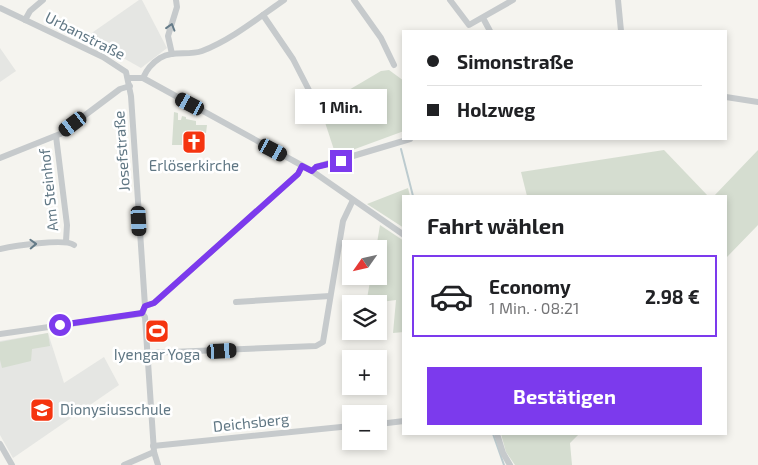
<!DOCTYPE html>
<html lang="de">
<meta charset="utf-8">
<style>
:root{--surface:#fff;--page:#f6f6f6;--text:#202124;--muted:#757577;--line:#e0e0e0;--accent:#7c3aed}
body{margin:0;font-family:"Exo 2",sans-serif;background:var(--page);color:var(--text);height:100vh;display:flex;flex-direction:column;font-size:19px;white-space:nowrap}
*{box-sizing:border-box;margin:0}
p{font-size:16px;color:var(--muted)}
.icon{flex:none;width:28px;height:28px;fill:none;stroke:currentColor;stroke-width:2;stroke-linecap:round;stroke-linejoin:round}
.map{position:relative;flex:1;overflow:hidden}
.sheet{position:absolute;left:402px;top:195px;width:325px;height:240px;display:flex;flex-direction:column;background:var(--surface);border-radius:0px;box-shadow:0 2px 8px #0003}
.sheet>*{flex:none}
.top-card{position:absolute;left:402px;top:30px;width:325px;height:110px;border-radius:0px;box-shadow:0 2px 8px #0003;display:grid;align-content:center;height:110px;padding:0 25px;background:var(--surface)}
.needle{width:32px;rotate:236deg}
.tools{position:absolute;left:342px;top:240px;display:grid;gap:10px}
.tools a{display:grid;place-items:center;width:45px;height:45px;border-radius:0px;background:var(--surface);box-shadow:0 2px 8px #0003;font-size:25px}
.end{position:absolute;width:22px;height:22px;margin:-11px;border:6px solid #7c3aed;background:#fff;box-shadow:0 0 0 2px #fff}
.from{border-radius:50%}
.bubble{position:absolute;height:35px;border-radius:0px;background:var(--surface);box-shadow:0 2px 8px #0003;font-size:16px;font-weight:700;line-height:35px;text-align:center}
.car{position:absolute;width:15px;height:30px;margin:-15px -8px;border-radius:6px;box-shadow:0 0 4px 1px #0007;background:linear-gradient(#222 24%,#8ab4d8 0 40%,#222 0 76%,#8ab4d8 0 86%,#222 0)}
.top-card b{display:flex;align-items:center;gap:18px;height:48px;font-size:19px}
.top-card b+b{border-top:1px solid var(--line)}
.top-card i{width:12px;height:12px;background:var(--text)}
ul{padding:0;list-style:none}
li{display:flex;align-items:center;gap:15px;height:82px;margin:0 10px 8px;padding:0 15px;border:2px solid var(--line);border-radius:0px}
li div{flex:1}
li b{display:block;font-size:19px}
li em{font-style:normal;font-weight:700}
li.active{border-color:var(--accent)}
li>.icon{width:45px;height:45px;stroke-width:1.5}
h2{padding:0 25px;font-size:22px;line-height:60px}
.action{display:flex;gap:10px;margin-top:auto;padding:10px 25px}
.action a{flex:1;height:58px;border-radius:0px;background:var(--accent);color:#fff;font-size:20px;font-weight:700;line-height:58px;text-align:center}
.map>svg:first-child{display:block}
.built{fill:#e5e6e3}
.green{fill:#d5ddd0}
.lines{fill:none;stroke-linecap:round;stroke-linejoin:round}
.stream{stroke:#bccbcf;stroke-width:2}
.street{stroke:#c6cacc;stroke-width:6}
.oneway{stroke:#657b88}
.route{stroke:#7c3aed;stroke-width:6}
.labels{text-anchor:middle;stroke-width:5;stroke-linejoin:round;paint-order:stroke}
.street-label{font-size:15px;fill:#607784;stroke:#fff}
.poi-label{font-size:15px;fill:#607784;stroke:#fff}
</style>
<div class="map">
<svg width="758" height="465" viewBox="0 0 758 465">
<rect width="100%" height="100%" fill="#f5f4ef"/>
<!-- built -->
<g class="built">
<path d="M139 0H142L167 48 141 68 86 37Z"/>
<path d="M0 48 16 71 0 82Z"/>
<path d="M48 333 64 383 104 357 119 385 13 458 0 435V341Z"/>
</g>
<!-- green -->
<g class="green">
<path d="M389 70 404 81V131L336 156 320 107 381 71Z"/>
<path d="M174 112 178 113V120H181L182 116 186 117V119L196 121V125H207L206 133 183 132 182 145H172Z"/>
<path d="M664 150 708 196H527L521 172Z"/>
<path d="M758 150V225L726 258V196H714Z"/>
<path d="M408 188 410 196H404V228L367 204Z"/>
<path d="M380 225 404 241V332L393 333 396 300 366 304 371 276H379V249H376Z"/>
<path d="M48 333 50 346 32 349 31 361 2 368 0 360V342Z"/>
<path d="M501 434H579L570 443 572 465H515L506 452Z"/>
</g>
<g class="lines">
<!-- stream -->
<g class="stream">
<path d="M401 149 413 196"/>
<path d="M493 434 504 465"/>
</g>
<!-- street -->
<g class="street">
<path d="M354 0 381 38 394 65"/>
<path d="M450 0 469 25 513 0"/>
<path d="M618 0 621 31"/>
<path d="M0 8 103 57 126 72 131 96 145 306 143 312 139 314 0 334"/>
<path d="M263 15 293 59 313 98"/>
<path d="M483 18 490 31"/>
<path d="M25 20 30 11 43 0"/>
<path d="M172 54 168 36 177 7 176 0"/>
<path d="M128 78H143L312 171 404 235"/>
<path d="M143 78C146 71 152 63 160 58 173 50 188 56 202 51 231 40 258 18 284 0"/>
<path d="M726 97 758 102"/>
<path d="M56 136 67 225 66 241"/>
<path d="M0 158 60 134 120 89 130 86"/>
<path d="M312 171 316 167 410 139"/>
<path d="M0 249C13 246 65 238 74 245"/>
<path d="M236 302 330 296"/>
<path d="M145 306 154 303 298 174 302 166"/>
<path d="M142 313 145 317 154 452 158 465"/>
<path d="M147 353 316 346 323 342 343 221 353 200"/>
<path d="M379 424 404 421"/>
<path d="M497 434 503 453 510 465"/>
<path d="M0 444 12 465"/>
<path d="M153 446 351 426"/>
<path d="M124 465 154 452"/>
</g>
</g>
<!-- one-way arrows -->
<defs><path id="oneway-chevron" d="M-2-3.5L2.5 0L-2 3.5" fill="none" stroke-width="1.6" stroke-linecap="round" stroke-linejoin="round" transform="scale(1.25)"/></defs>
<g class="oneway">
<use href="#oneway-chevron" transform="translate(171 27) rotate(-73)"/>
<use href="#oneway-chevron" transform="translate(33 244) rotate(-2)"/>
</g>
<g class="lines">
<!-- route -->
<path class="route" d="M60 325 142 313 145 306 154 303 298 174 302 166 312 171 316 167 341 161"/>
</g>
<!-- icons -->
<defs>
<g id="church-square" transform="scale(1.25)"><rect x="-9" y="-9" width="18" height="18" rx="4" fill="#f5340f" stroke="#fff"/><path d="M-1.2-6h2.4v3.5h3.3v2.4h-3.3V6h-2.4V-.1h-3.3v-2.4h3.3Z" fill="#fff"/></g>
<g id="stadium-square" transform="scale(1.25)"><rect x="-9" y="-9" width="18" height="18" rx="4" fill="#f5340f" stroke="#fff"/><path d="M0-5a6.5 5 0 1 0 0 10a6.5 5 0 1 0 0-10ZM-3.5-1.8h7v3.6h-7Z" fill="#fff"/></g>
<g id="school-square" transform="scale(1.25)"><rect x="-9" y="-9" width="18" height="18" rx="4" fill="#f5340f" stroke="#fff"/><path d="M0-5L7-2L0 1L-7-2ZM-4 1L0 2.5L4 1V4Q0 6-4 4Z" fill="#fff"/></g>
</defs>
<g fill-rule="evenodd">
<use href="#church-square" x="194" y="142"/>
<use href="#stadium-square" x="157" y="331"/>
<use href="#school-square" x="42" y="410"/>
</g>
<g class="labels">
<!-- street labels -->
<g class="street-label">
<text transform="translate(85 36) rotate(27)" y="5">Urbanstraße</text>
<text transform="translate(122 151) rotate(-94)" y="5">Josefstraße</text>
<text transform="translate(49 190) rotate(-96)" y="5">Am Steinhof</text>
<text transform="translate(251 423) rotate(-6)" y="5">Deichsberg</text>
</g>
<!-- poi labels -->
<g class="poi-label">
<text x="194" y="171">Erlöserkirche</text>
<text x="157" y="360">Iyengar Yoga</text>
<text x="60" y="415" text-anchor="start">Dionysiusschule</text>
</g>
</g>
</svg>
<div class="tools">
<a><svg class="needle" viewBox="-14 -14 28 28"><path d="M0-13l5 13h-10z" fill="#e53935"/><path d="M0 13l5-13h-10z" fill="#757577"/></svg></a>
<a><svg class="icon" aria-label="layers" viewBox="0 0 24 24"><path d="M12 4l9 5-9 5-9-5zM3 14l9 5 9-5"/></svg></a>
<a>+</a>
<a>−</a>
</div>
<i class="end from" style="left:60px;top:325px"></i>
<i class="end" style="left:341px;top:161px"></i>
<div class="bubble" style="left:295px;top:89px;width:92px">1 Min.</div>
<i class="car" style="left:190px;top:104px;rotate:298deg"></i>
<i class="car" style="left:73px;top:124px;rotate:233deg"></i>
<i class="car" style="left:273px;top:150px;rotate:118deg"></i>
<i class="car" style="left:139px;top:221px;rotate:177deg"></i>
<i class="car" style="left:222px;top:351px;rotate:87deg"></i>
<div class="top-card">
<b><i class="from"></i>Simonstraße</b>
<b><i></i>Holzweg</b>
</div>
<section class="sheet">
<h2>Fahrt wählen</h2>
<ul>
<li class="active"><svg class="icon" aria-label="car" viewBox="0 0 24 24"><path d="M5 17H2v-5l4-1 3-4h7l3 4 3 1v5h-3M9 17h6M6 11h13"/><circle cx="7" cy="17" r="2"/><circle cx="17" cy="17" r="2"/></svg><div><b>Economy</b><p>1 Min. · 08:21</p></div><em>2.98 €</em></li>
</ul>
<div class="action"><a>Bestätigen</a></div>
</section>
</div>
